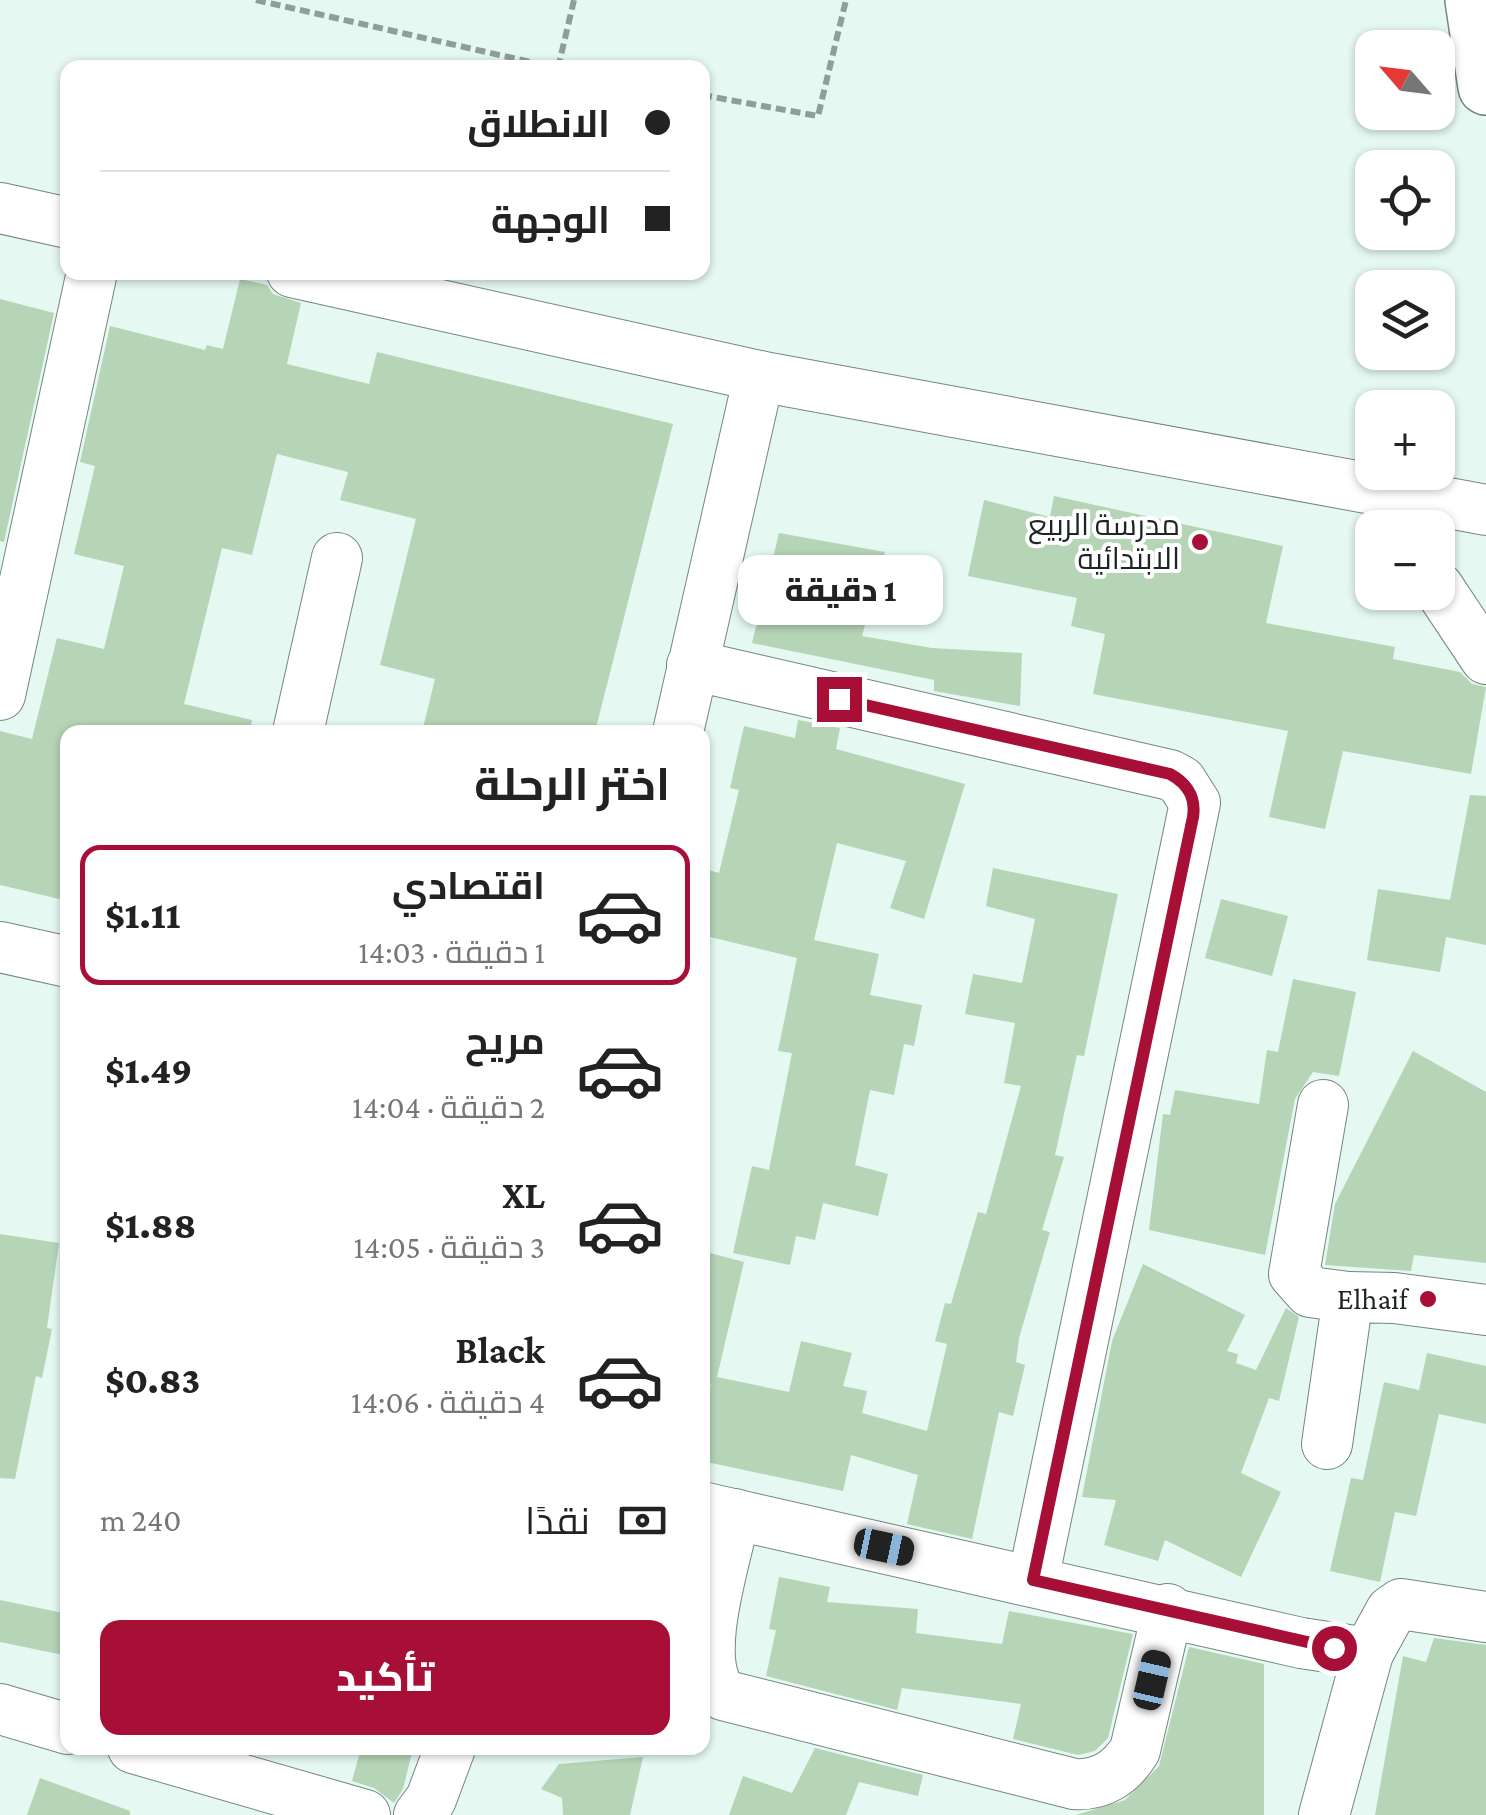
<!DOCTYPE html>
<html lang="ar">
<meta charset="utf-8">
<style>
:root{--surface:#fff;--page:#f2f2f2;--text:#222;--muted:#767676;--line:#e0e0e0;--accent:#a80f36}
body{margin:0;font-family:"Crimson Pro",Cairo,serif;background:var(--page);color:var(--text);direction:rtl;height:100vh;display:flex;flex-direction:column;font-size:38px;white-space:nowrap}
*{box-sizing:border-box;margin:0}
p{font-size:32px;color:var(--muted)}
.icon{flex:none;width:55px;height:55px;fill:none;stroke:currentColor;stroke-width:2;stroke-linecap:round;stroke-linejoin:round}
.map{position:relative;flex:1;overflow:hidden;direction:ltr}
.side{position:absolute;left:60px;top:725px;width:650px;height:1030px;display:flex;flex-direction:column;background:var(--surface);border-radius:20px;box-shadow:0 2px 8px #0004;direction:rtl}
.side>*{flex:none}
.banner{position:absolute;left:60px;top:60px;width:650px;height:220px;border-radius:20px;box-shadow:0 2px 8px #0004;direction:rtl;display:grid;align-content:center;height:220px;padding:0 40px;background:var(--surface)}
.needle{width:65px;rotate:298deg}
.controls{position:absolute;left:1355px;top:30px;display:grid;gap:20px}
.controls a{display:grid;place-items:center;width:100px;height:100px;border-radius:20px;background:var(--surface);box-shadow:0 2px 8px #0004;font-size:50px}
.end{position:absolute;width:45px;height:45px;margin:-22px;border:12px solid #a80f36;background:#fff;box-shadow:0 0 0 5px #fff}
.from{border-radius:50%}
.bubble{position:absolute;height:70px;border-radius:20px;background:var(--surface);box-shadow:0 2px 8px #0004;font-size:32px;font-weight:800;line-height:70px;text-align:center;direction:rtl}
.car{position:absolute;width:30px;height:60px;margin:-30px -15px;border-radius:12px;box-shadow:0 0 8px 2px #0007;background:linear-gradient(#222 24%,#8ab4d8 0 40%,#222 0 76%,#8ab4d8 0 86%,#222 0)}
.banner b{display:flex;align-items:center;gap:35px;height:95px;font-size:38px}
.banner b+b{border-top:2px solid var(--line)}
.banner i{width:25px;height:25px;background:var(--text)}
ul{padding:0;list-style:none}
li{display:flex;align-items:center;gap:30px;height:140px;margin:0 20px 15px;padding:0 20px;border:5px solid transparent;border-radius:20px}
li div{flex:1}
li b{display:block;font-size:38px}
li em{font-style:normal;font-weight:800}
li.active{border-color:var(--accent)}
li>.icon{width:90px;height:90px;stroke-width:1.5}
h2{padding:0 40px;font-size:45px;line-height:120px}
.pay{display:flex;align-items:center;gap:25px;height:110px;padding:0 40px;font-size:38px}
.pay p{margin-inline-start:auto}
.action{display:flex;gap:20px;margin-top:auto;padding:20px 40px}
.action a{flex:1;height:115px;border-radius:20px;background:var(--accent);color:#fff;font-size:40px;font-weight:800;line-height:115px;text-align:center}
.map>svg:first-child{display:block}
.building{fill:#b6d4b6}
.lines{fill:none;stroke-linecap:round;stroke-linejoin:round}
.minor-casing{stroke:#758681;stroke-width:52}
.major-casing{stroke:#758681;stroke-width:58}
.path{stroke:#909e9a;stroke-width:6;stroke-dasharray:10 5;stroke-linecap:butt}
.minor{stroke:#fff;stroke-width:50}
.major{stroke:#fff;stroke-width:55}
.route{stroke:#a80f36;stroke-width:12}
.poi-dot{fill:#a80f36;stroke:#fff;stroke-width:4}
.labels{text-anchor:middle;stroke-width:8;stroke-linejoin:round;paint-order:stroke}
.poi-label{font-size:30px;fill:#1d2423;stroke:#fff;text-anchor:end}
</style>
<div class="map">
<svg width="1486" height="1815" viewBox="0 0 1486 1815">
<rect width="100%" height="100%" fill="#e5f8f2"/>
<!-- building -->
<g class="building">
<path d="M240 279 267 285 273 294 301 303 287 364 369 384 377 352 673 424 595 732H422L435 679 380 665 416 519 340 500 348 472 277 454 252 555 222 548 184 704 252 720 250 732H68V901L0 885V731L32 739 57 638 104 649 124 566 74 554 95 466 80 462 110 326 205 350 207 345 223 349Z"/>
<path d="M0 299 54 313 4 542 0 541Z"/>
<path d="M1054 496 1283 546 1266 623 1395 647 1393 659 1460 672 1472 684 1486 687 1471 774 1343 751 1325 829 1269 817 1288 731 1093 694 1105 634 1071 626 1077 598 968 576 984 500 1050 517Z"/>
<path d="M779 533 885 552 862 636 932 648 1022 653 1020 706 934 691V680L752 643Z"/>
<path d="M798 720 840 728 836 749 965 784 924 919 890 908 906 861 837 843 814 940 879 954 870 995 922 1005 914 1046 904 1044 894 1095 870 1090 855 1165 888 1174 878 1216 823 1203 815 1240 796 1236 790 1265 733 1253 752 1166 769 1170 792 1053 778 1051 797 958 702 935V868L719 873 739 790 730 788 744 726 795 738Z"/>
<path d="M1470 795 1486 796V945L1446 937 1440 972 1367 960 1378 889 1450 900Z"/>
<path d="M993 868 1118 894 1084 1056 1077 1055 1055 1155 1064 1157 1042 1230 1050 1232 1019 1338 1016 1362 1025 1365 1013 1416 999 1412 972 1539 907 1524 918 1475 851 1455 843 1491 702 1461V1423L711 1384 702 1383V1251L744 1262 717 1377 789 1392 801 1341 852 1353 843 1386 867 1391 862 1413 927 1431 947 1344 935 1341 945 1303 951 1304 978 1212 986 1214 1021 1086 1004 1083 1015 1023 965 1014 973 974 1022 983 1035 919 986 906Z"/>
<path d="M1221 899 1288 916 1272 976 1205 958Z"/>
<path d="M1293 979 1356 992 1339 1076 1313 1072 1295 1099 1265 1255 1149 1230 1163 1114 1170 1115 1175 1090 1259 1104 1267 1050 1278 1052Z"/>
<path d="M1413 1051 1486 1092V1263L1414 1255 1411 1271 1325 1265 1335 1204Z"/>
<path d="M0 1234 59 1243 47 1328 52 1329 42 1378 36 1376 15 1479 0 1478Z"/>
<path d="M1143 1264 1245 1315 1227 1351 1238 1354 1236 1363 1256 1370 1286 1308 1299 1317 1279 1401 1269 1398 1241 1473 1281 1492 1241 1577 1165 1540 1158 1561 1104 1545 1116 1500 1082 1497 1112 1341Z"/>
<path d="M1427 1353 1486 1366V1424L1439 1414 1416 1516 1395 1512 1380 1582 1330 1571 1351 1478 1363 1480 1384 1382 1419 1390Z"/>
<path d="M779 1577 830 1587 827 1602 918 1609 916 1633 1002 1644 1009 1611 1133 1634 1108 1738 1095 1751 1078 1755 1013 1739 1021 1704 902 1688 897 1710 766 1676 776 1630 769 1629Z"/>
<path d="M0 1600 68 1614V1656L0 1642Z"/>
<path d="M1434 1638 1486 1645V1815H1375L1403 1656 1426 1662Z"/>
<path d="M1189 1647 1264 1664V1815H1076L1125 1800 1159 1766Z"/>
<path d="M361 1748H413L403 1789 394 1803 374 1788 352 1781Z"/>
<path d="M815 1748 923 1775 918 1796 859 1782 846 1815H729L743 1776 792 1793Z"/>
<path d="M643 1757 630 1815H563L562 1798 541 1789 559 1764Z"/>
<path d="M40 1778 130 1811V1815H27Z"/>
</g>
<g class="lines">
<!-- minor casing -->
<g class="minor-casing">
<g id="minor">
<path d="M0 208 68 223"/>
<path d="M292 272 759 376 1486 510"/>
<path d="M1438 587 1486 659"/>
<path d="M692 665 1170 775 1181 781 1195 803 1033 1580"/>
<path d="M0 695 92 272"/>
<path d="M298 732 337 558"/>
<path d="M678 732 759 376"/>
<path d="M0 947 68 962"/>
<path d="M1323 1105 1294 1274 1310 1292 1348 1297"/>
<path d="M1327 1444 1348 1297 1394 1298 1486 1310"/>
<path d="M702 1507 1301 1643 1368 1653 1324 1815"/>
<path d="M735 1514C726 1560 691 1659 723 1695L1074 1784C1101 1786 1121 1773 1135 1750L1168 1609"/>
<path d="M1368 1653 1391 1611 1401 1604 1486 1617"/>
<path d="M0 1709 68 1729"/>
<path d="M133 1748 365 1815"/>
<path d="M419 1815 431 1799 450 1748"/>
</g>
</g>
<!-- major casing -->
<g class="major-casing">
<path id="major" d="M1473 0 1486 87"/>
</g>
<!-- path -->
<g class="path">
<path d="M256 0 557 68"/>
<path d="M558 68 574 0"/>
<path d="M702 95 818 116 846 0"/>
</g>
<!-- minor -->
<use href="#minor" class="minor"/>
<!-- major -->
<use href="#major" class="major"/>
</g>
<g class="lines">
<!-- route -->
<path class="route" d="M839 699 1170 774C1188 784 1196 797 1193 817L1033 1580 1334 1648"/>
</g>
<!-- markers -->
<g class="poi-dot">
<circle cx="1200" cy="542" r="10"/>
<circle cx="1428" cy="1299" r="10"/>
</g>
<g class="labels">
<!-- poi labels -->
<g class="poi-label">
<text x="1180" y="535">مدرسة الربيع<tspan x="1180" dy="34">الابتدائية</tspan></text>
<text x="1408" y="1309">Elhaif</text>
</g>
</g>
</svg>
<div class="controls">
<a><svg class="needle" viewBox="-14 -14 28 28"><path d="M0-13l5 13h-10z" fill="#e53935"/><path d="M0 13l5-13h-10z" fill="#767676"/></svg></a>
<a><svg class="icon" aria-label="locate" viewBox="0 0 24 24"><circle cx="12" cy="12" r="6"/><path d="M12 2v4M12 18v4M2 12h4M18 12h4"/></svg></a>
<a><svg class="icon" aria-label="layers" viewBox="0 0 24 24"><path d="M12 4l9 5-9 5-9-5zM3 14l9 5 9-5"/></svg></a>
<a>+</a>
<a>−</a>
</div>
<i class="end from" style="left:1334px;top:1648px"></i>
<i class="end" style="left:839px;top:699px"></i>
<div class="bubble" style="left:738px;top:555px;width:205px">1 دقيقة</div>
<i class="car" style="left:884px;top:1547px;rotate:102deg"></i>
<i class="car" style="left:1152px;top:1680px;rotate:13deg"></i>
<div class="banner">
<b><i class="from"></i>الانطلاق</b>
<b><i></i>الوجهة</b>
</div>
<section class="side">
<h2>اختر الرحلة</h2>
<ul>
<li class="active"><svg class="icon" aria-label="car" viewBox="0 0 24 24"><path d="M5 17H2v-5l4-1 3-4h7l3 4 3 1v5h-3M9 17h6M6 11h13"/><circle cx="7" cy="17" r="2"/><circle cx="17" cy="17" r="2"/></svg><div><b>اقتصادي</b><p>1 دقيقة · 14:03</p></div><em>$1.11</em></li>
<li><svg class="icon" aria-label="car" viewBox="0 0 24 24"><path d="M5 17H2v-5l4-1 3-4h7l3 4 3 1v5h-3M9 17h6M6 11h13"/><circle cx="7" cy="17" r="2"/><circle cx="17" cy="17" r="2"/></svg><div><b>مريح</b><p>2 دقيقة · 14:04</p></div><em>$1.49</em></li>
<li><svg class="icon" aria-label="car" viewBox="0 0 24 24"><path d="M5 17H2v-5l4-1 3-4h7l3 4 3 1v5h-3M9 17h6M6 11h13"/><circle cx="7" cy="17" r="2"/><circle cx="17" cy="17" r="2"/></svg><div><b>XL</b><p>3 دقيقة · 14:05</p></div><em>$1.88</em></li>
<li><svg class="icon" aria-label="car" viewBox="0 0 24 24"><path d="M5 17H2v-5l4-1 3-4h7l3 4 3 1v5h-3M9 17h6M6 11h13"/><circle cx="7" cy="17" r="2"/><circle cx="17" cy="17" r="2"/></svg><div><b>Black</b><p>4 دقيقة · 14:06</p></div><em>$0.83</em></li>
</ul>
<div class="pay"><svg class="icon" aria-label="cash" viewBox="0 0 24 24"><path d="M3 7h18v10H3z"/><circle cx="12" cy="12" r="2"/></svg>نقدًا<p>240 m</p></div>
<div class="action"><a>تأكيد</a></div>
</section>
</div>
